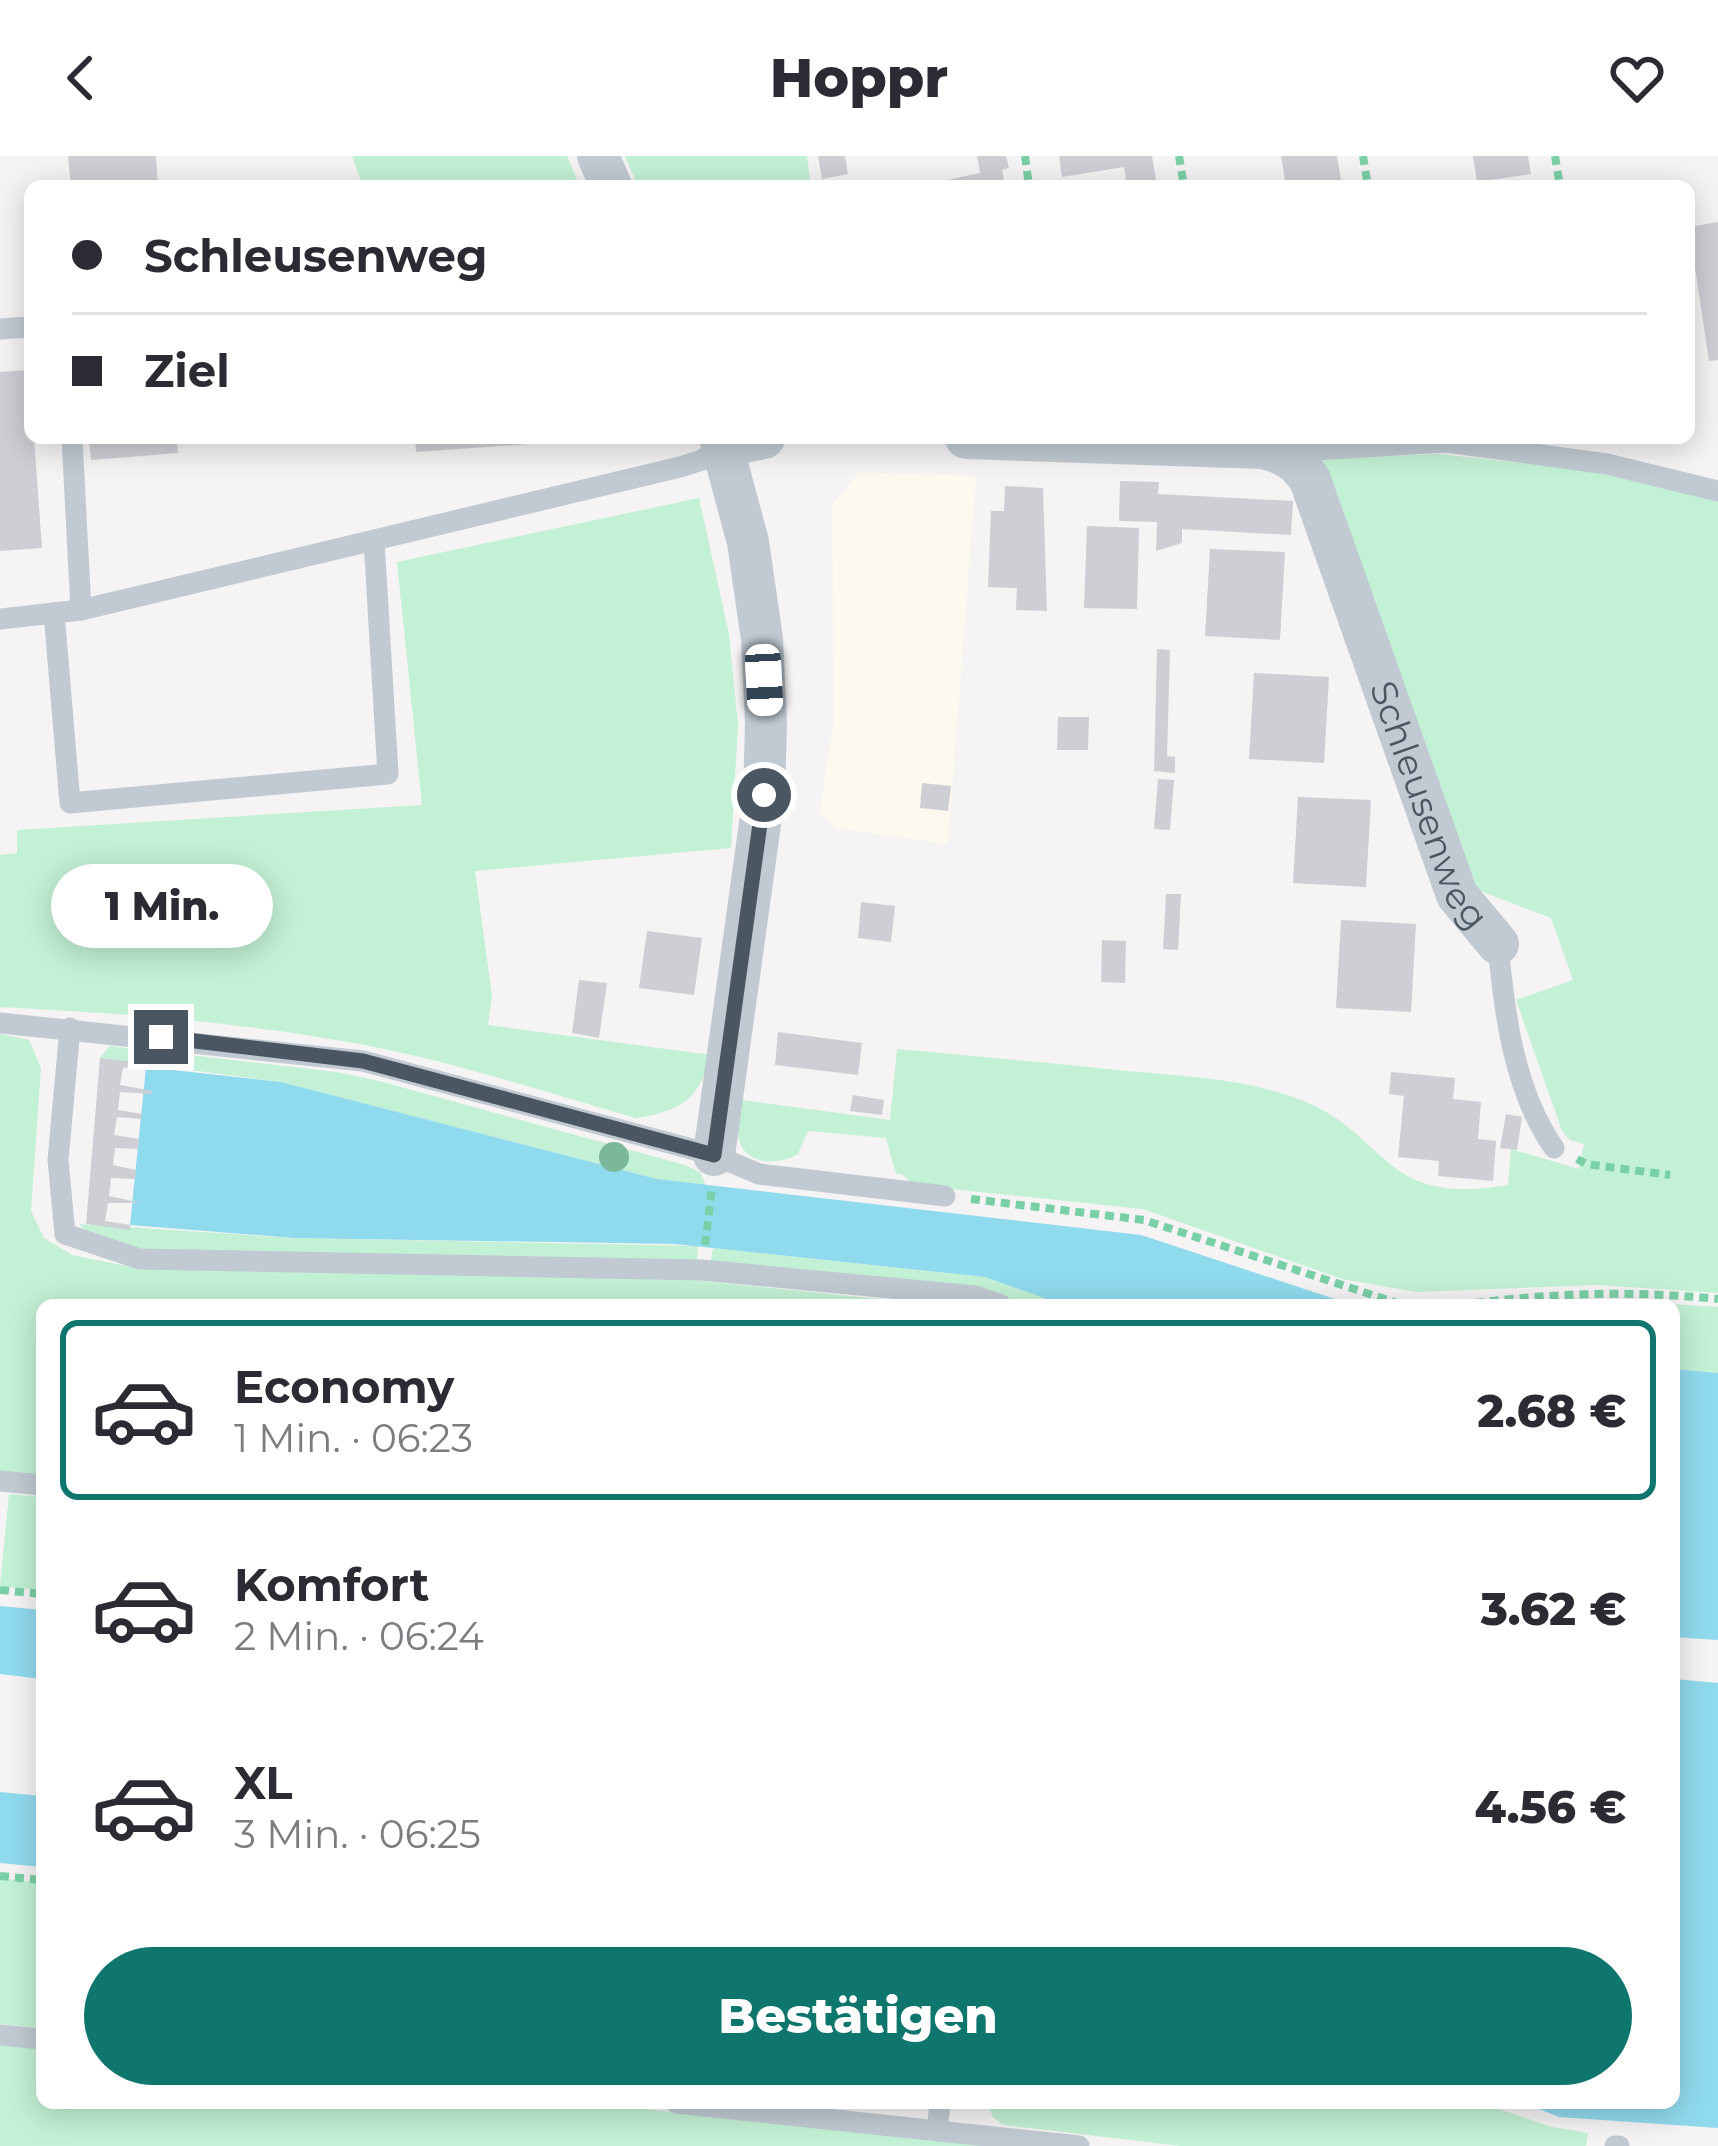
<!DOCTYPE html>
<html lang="de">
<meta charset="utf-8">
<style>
:root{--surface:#fff;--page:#f2f2f3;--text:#2b2b33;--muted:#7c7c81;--line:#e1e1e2;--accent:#0f766e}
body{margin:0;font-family:Montserrat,sans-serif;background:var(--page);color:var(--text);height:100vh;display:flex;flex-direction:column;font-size:45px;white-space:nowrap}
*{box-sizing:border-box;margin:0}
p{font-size:39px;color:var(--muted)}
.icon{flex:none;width:66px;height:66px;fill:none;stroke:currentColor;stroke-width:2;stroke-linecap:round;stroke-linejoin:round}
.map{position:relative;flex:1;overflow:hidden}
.drawer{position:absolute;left:36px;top:1143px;width:1644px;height:810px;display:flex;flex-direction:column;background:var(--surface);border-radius:18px;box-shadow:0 6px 30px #0003}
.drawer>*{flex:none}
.top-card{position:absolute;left:24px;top:24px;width:1671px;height:264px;border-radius:18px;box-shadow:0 6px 30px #0003;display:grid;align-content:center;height:264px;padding:0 48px;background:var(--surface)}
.end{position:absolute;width:54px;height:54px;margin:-27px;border:15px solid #4a5661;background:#fff;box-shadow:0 0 0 6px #fff}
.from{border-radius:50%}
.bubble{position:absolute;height:84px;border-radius:42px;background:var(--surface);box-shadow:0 6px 30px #0003;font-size:39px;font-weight:800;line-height:84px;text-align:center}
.car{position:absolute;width:36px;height:72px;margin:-36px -18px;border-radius:15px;box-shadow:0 0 9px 3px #0007;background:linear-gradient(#fff 24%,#345 0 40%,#fff 0 76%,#345 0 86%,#fff 0)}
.top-card b{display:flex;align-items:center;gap:42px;height:114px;font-size:45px}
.top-card b+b{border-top:3px solid var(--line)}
.top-card i{width:30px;height:30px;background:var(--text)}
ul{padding:21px 0 0;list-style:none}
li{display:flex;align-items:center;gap:36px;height:180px;margin:0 24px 18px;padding:0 24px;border:6px solid transparent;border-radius:18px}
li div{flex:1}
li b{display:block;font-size:45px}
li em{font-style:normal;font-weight:800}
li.on{border-color:var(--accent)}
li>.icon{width:108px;height:108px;stroke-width:1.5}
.primary-button{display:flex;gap:24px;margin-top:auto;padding:24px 48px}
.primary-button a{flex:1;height:138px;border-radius:72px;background:var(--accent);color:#fff;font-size:48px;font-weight:800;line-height:138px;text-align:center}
header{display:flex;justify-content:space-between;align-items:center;height:156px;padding:0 48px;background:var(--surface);font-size:54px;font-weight:800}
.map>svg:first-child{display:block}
.commercial{fill:#fdf9ef}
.green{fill:#c3f1d5}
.water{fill:#90daee}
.building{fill:#cdcfd5}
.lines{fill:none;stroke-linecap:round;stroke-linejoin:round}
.path{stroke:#7ad0a6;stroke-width:8;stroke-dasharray:9 6;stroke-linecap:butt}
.service{stroke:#c1cad2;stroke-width:21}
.minor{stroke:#c1cad2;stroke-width:42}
.tree{fill:#7bb799}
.route{stroke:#4a5661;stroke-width:15}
.labels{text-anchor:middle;stroke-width:9;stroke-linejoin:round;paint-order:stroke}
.street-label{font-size:36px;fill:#4a5661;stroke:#fff}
</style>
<header><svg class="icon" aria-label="back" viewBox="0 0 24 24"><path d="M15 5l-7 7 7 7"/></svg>Hoppr<svg class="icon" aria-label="heart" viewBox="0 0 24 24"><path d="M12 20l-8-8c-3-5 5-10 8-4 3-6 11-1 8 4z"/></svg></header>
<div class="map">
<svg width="1718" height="1990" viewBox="0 0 1718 1990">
<rect width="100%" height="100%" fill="#f5f3f3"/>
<!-- commercial -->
<path class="commercial" d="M859 316 976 320 948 688 838 672 819 659 834 564 832 349Z"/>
<!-- green -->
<g class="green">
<path d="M352 0H567L580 30H363Z"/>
<path d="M625 0H807L811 30H638Z"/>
<path d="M1438 298 1587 314 1718 344V1137L1597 1129 1417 1136 1342 1123 1143 1053 914 1029 902 1018H896L886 982 808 975 798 998C781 1009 746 1010 739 984 736 973 740 956 741 944L890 964 897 893C973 900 1050 907 1126 915 1181 920 1237 922 1290 940 1391 973 1375 1052 1508 1029L1511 993 1579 1013 1584 988 1570 984 1562 975 1516 844 1573 824 1551 762 1470 731 1321 303Z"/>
<path d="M699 342 729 478 738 569 731 692 475 715 492 840 488 869 711 899C699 944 681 955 636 962 544 936 452 905 359 888 241 866 119 857 0 851V699L17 697V674L422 649 397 406Z"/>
<path d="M0 878 29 884 41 912 31 1055 44 1082 72 1099 136 1112 675 1122 936 1149H42V1319L0 1315Z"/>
<path d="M110 890 336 916 379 925 685 1009 700 1016 705 1027 704 1030 657 1023 281 926 100 902Z"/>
<path d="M79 1068 294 1082 698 1090 697 1107 140 1095 91 1081Z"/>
<path d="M713 1092 985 1121 1064 1149H1009L710 1108Z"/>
<path d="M1572 1142 1718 1151V1217L1674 1213V1149H1518Z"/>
<path d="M9 1338 42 1341V1434L0 1430Z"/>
<path d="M0 1722 42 1727V1872L0 1868Z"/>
<path d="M0 1888 42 1892V1947H584L1001 1990H0Z"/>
<path d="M987 1947H1481L1552 1971 1588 1977 1586 1990H1181L1003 1969 993 1961Z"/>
</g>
<!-- water -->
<g class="water">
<path d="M146 911 281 926 657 1023 1141 1079 1353 1149H1064L985 1121 675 1088 294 1082 130 1069Z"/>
<path d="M1674 1213 1718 1217V1484L1674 1481Z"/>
<path d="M0 1450 42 1454V1523L0 1518Z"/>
<path d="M1674 1523 1718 1527V1972L1559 1961 1524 1947H1674Z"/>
<path d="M0 1636 42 1640V1711L0 1707Z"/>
</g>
<!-- building -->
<g class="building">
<path d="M68 0H156L158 30H71Z"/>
<path d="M818 0H845L848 18 822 23Z"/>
<path d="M977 0H1006L1009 12 1002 14 1005 30H919L980 17Z"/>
<path d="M1059 0H1152L1157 30H1127L1124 11 1062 21Z"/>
<path d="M1281 0H1337L1341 24 1286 30Z"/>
<path d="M1473 0H1528L1531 18 1477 26Z"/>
<path d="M1718 66V204L1709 205 1689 71Z"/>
<path d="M29 214 30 282H34L42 392 0 395V216Z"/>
<path d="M89 282H177L178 297 91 304Z"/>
<path d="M415 282H570L571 285 416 296Z"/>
<path d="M1120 325 1159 326 1158 338 1293 345 1291 379 1182 373V387L1156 395 1157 366 1119 365Z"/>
<path d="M1005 330 1043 332 1047 455 1016 454 1017 432 988 431 991 355H1004Z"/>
<path d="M1087 370 1139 372 1137 453 1084 452Z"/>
<path d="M1210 393 1285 396 1280 484 1205 480Z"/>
<path d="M1157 493 1170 494 1167 600 1175 601V617L1154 615Z"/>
<path d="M1254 517 1329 521 1324 607 1249 603Z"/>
<path d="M1058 561H1089L1088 594H1057Z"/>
<path d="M1158 623 1174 624 1170 674 1154 673Z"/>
<path d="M922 627 951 630 948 655 920 652Z"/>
<path d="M1298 641 1371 644 1366 731 1293 727Z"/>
<path d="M1166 738H1181L1178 794 1163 793Z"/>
<path d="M861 746 895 750 891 786 858 782Z"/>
<path d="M1341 764 1416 768 1411 856 1336 852Z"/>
<path d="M647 775 702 782 694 839 639 832Z"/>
<path d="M1102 784 1126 785 1125 827 1101 826Z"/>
<path d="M579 824 607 827 599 882 572 877Z"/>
<path d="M778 876 862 887 858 919 775 909Z"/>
<path d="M100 902 155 908 123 912 120 929 152 935 151 938 120 936 118 954 142 958 141 963 117 961 114 979 139 983 138 993 115 992 113 1009 136 1014 135 1023 111 1022 109 1040 141 1047H108L105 1065 130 1069V1074L86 1068Z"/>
<path d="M1391 916 1455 922 1453 943 1481 946 1478 983 1496 985 1493 1025 1438 1020 1439 1005 1398 1001 1404 940 1389 938Z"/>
<path d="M853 939 884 944 882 959 850 955Z"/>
<path d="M1506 958 1522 961 1517 994 1500 992Z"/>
</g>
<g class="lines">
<!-- path -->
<g class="path">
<path d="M1025 0 1029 30"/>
<path d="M1179 0 1184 30"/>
<path d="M1363 0 1368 30"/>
<path d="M1555 0 1560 30"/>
<path d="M1577 1003 1586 1008 1670 1019"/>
<path d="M971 1043 1144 1064 1403 1149"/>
<path d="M705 1089 712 1032"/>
<path d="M1460 1149C1549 1137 1628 1134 1718 1143"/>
<path d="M0 1434 42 1438"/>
<path d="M0 1720 42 1724"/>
</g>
<!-- service -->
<g class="service">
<path d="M0 173 30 171"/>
<path d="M72 282 81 454"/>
<path d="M1291 302 1315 294 1446 286 1607 308 1718 335"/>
<path d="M54 457 70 647 388 618 374 385"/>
<path d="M0 463 81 454 680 311 702 304 723 290"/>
<path d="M1498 788C1504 856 1514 935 1554 992"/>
<path d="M0 867 363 905 714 999 759 1018 945 1040"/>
<path d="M70 872 58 1004 65 1078 140 1103 702 1114 975 1140 1001 1149"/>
<path d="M0 1325 42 1329"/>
<path d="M0 1879 42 1883"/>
<path d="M676 1947 1079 1990"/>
<path d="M937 1975 940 1947"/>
<path d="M1615 1990H1619"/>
</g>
<!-- minor -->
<g class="minor">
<path d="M598 0 611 30"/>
<path id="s1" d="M966 282 1263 292C1284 297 1298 305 1310 324L1457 739 1498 788"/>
<path d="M723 290 764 282"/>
<path d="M714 999 764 639 766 567 762 483 748 386 720 282"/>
</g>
</g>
<!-- trees -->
<circle class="tree" cx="614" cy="1001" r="15"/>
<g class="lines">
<!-- route -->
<path class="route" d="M161 881 363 905 714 999 764 639"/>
</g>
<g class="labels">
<!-- street labels -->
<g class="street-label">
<text dy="13" stroke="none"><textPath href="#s1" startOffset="702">Schleusenweg</textPath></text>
</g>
</g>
</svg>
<i class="end from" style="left:764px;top:639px"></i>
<i class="end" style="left:161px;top:881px"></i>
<div class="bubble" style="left:51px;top:708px;width:222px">1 Min.</div>
<i class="car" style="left:764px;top:524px;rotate:177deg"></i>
<div class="top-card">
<b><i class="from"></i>Schleusenweg</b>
<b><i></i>Ziel</b>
</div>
<section class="drawer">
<ul>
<li class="on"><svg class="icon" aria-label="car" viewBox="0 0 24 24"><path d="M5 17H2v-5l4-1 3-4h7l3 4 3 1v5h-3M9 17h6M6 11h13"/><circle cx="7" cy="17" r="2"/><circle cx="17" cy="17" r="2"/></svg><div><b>Economy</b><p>1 Min. · 06:23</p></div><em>2.68 €</em></li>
<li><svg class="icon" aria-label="car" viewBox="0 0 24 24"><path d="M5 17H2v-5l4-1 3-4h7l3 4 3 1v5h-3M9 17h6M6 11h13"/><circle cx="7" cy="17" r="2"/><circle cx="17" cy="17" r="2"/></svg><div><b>Komfort</b><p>2 Min. · 06:24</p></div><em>3.62 €</em></li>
<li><svg class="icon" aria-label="car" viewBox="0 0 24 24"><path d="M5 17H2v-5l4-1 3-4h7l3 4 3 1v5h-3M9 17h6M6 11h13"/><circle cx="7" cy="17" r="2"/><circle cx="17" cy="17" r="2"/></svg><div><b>XL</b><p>3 Min. · 06:25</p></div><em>4.56 €</em></li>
</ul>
<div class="primary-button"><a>Bestätigen</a></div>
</section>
</div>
